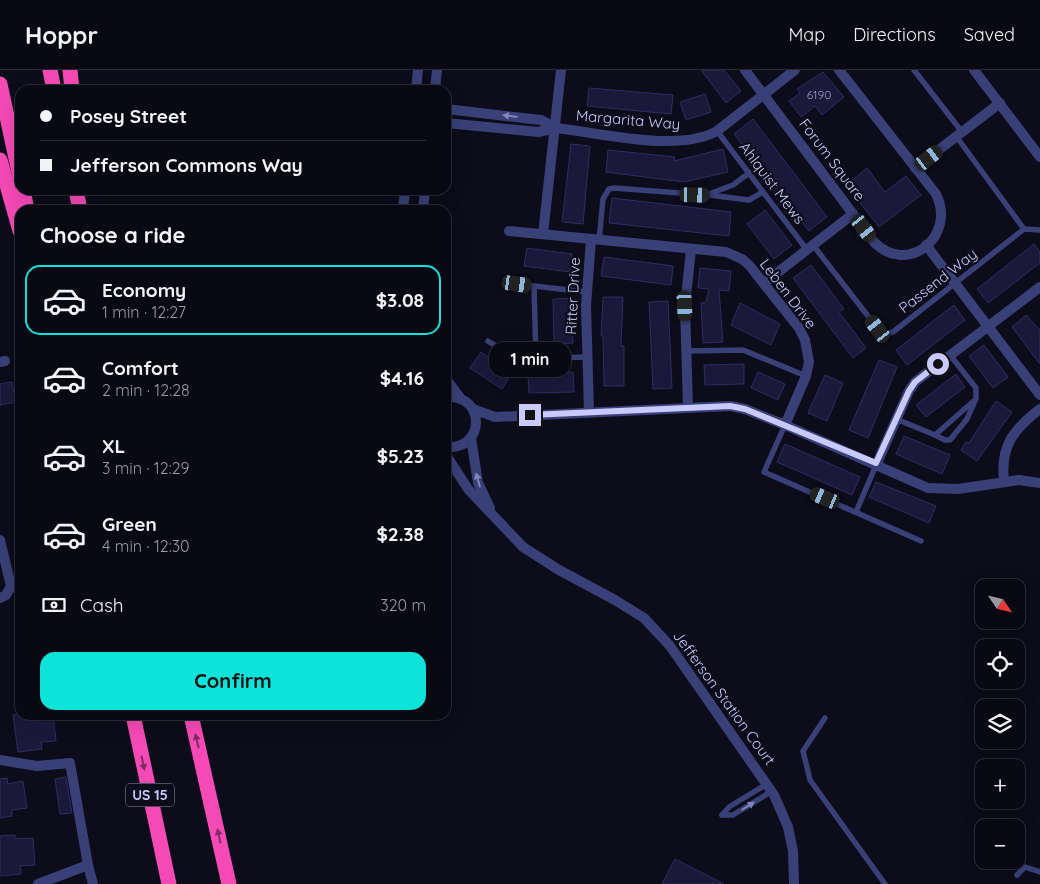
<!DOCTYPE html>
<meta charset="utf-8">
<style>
:root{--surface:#090914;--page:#12121d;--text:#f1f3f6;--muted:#999aa0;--line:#292a34;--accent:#0de3d8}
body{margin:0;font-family:Quicksand,sans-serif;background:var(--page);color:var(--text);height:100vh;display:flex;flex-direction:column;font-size:19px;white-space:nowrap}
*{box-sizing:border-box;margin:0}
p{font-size:16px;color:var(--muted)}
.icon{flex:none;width:28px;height:28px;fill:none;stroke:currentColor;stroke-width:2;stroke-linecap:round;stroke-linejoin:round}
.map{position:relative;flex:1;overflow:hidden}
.drawer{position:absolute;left:15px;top:135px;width:436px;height:515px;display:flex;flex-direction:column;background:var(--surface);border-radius:15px;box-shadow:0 5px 20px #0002,0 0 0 1px var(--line)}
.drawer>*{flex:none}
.top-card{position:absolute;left:15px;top:15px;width:436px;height:110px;border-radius:15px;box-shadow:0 5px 20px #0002,0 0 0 1px var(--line);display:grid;align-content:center;height:110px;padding:0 25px;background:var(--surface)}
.needle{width:32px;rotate:125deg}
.buttons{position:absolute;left:975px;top:509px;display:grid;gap:10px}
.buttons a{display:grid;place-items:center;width:50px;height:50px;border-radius:10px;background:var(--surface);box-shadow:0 5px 20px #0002,0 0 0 1px var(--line);font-size:25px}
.end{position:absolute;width:22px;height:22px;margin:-11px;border:6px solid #c8cafc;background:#111;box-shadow:0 0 0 2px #111}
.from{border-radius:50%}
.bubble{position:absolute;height:35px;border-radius:15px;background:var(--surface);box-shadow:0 5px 20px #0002,0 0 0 1px var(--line);font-size:16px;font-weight:800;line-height:35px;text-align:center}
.car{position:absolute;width:15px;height:30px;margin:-15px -8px;border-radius:6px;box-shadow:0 0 4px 1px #0007;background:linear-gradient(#222 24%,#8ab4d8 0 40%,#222 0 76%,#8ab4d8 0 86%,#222 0)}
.top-card b{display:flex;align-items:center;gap:18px;height:48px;font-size:19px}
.top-card b+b{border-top:1px solid var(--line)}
.top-card i{width:12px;height:12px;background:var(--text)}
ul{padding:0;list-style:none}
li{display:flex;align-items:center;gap:15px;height:70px;margin:0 10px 8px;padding:0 15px;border:2px solid transparent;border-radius:15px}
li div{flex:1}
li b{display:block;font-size:19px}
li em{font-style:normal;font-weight:800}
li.selected{border-color:var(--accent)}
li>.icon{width:45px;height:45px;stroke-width:1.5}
h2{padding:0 25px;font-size:22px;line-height:60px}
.pay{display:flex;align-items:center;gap:12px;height:55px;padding:0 25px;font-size:19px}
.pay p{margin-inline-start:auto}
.cta{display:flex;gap:10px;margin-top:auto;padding:10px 25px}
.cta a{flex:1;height:58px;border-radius:15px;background:var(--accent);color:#111;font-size:20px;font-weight:800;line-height:58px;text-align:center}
header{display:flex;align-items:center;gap:30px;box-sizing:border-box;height:70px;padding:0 25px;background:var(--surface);border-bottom:1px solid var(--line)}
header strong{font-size:24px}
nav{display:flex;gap:28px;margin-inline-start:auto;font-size:18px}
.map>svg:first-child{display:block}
.building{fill:#1a193a;stroke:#2f2c65}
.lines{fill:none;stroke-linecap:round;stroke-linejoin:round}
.service{stroke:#394077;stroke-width:5.5}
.minor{stroke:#394077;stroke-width:10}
.tertiary{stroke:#394077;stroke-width:10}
.motorway{stroke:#f54ab6;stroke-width:15}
.oneway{fill:#8085ba}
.oneway2{fill:#802b68}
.route{stroke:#c8cafc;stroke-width:6}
.labels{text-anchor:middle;stroke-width:4.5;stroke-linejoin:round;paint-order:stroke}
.number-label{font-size:12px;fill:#9c9ecc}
.shield{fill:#0c0c1a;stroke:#9091b8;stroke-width:1}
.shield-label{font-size:14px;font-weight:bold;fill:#c8cafc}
.street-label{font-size:15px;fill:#c8cafc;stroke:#0c0c1a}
</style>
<header>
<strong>Hoppr</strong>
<nav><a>Map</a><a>Directions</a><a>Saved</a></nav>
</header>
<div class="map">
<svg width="1040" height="814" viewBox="0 0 1040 814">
<rect width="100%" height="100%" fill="#0c0c1a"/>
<!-- building -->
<g class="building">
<path d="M701 0H724L741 21 726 33Z"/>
<path d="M823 2 844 27 822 45 815 36 801 47 789 31 800 23 797 19Z"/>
<path d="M589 18 673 25 671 44 587 36Z"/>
<path d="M705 24 711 42 686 50 680 32Z"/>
<path d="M753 49 827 147 809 161 734 64Z"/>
<path d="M571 74 590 76 583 154 562 152Z"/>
<path d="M723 79 728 102 684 112 606 102 608 80 675 87 674 91Z"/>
<path d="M867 98 885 122 906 106 921 125 879 157 846 115Z"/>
<path d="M612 128 731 142 729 166 609 153Z"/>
<path d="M765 140 792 175 774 189 747 154Z"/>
<path d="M1034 174 1040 182V193L988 233 977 219Z"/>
<path d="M527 178 572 184 570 202 524 196Z"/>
<path d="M604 187 673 196 671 215 601 206Z"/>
<path d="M811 195 844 239 839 242 866 278 853 288 793 208Z"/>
<path d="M700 198 731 201 729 221 719 220 723 272 703 273 701 233 706 232 709 219 698 218Z"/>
<path d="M603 227H623L621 276H624V316H604L603 266H601Z"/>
<path d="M572 228 573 273 554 274 553 229Z"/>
<path d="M668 231 672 318 653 319 649 232Z"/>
<path d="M740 233 780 254 771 275 731 255Z"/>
<path d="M954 235 965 250 907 295 896 280Z"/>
<path d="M1026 245 1040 260V294L1012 257Z"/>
<path d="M984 275 1008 307 993 318 969 286Z"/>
<path d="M481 282 512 303 502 319 470 298Z"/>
<path d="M879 290 897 297 868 368 849 360Z"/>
<path d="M744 294V314L705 315 704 295Z"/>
<path d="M573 302 574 322 529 323 528 304Z"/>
<path d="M758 302 785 314 778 330 751 318Z"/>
<path d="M956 304 965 317 926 347 916 335Z"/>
<path d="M825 305 843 313 827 351 808 343Z"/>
<path d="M12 312 16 332 0 335V314Z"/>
<path d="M996 331 1012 342 977 391 961 380 966 372 969 373Z"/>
<path d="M904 366 950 385 942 404 896 384Z"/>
<path d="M785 374 860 407 852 425 777 392Z"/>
<path d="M876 412 936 436 929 453 869 427Z"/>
<path d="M13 645H53L56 671 41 672 42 679 18 682Z"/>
<path d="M66 707 72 743 60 744 55 709Z"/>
<path d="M7 708 8 714 23 711 27 738 12 740V746L0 748V709Z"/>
<path d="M15 765V769L33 768 35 795 20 796 21 804 0 806V766Z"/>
<path d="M675 789 724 814H662Z"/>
</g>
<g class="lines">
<!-- service -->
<g class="service">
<path d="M914 0 962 62"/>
<path d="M717 61 807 180"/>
<path d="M956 66 1024 159"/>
<path d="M709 125 749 130 763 122"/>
<path d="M1024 159 1040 160"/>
<path d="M599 171 603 129 609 119 614 118 706 125 733 115 749 103"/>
<path d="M813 175 878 259 885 264 893 262 1024 159"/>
<path d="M517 214 586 222"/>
<path d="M534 217 536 288"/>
<path d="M488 271 516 289 586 287"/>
<path d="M688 281 743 280 806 306"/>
<path d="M896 349 935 365 976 329V318L950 285"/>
<path d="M785 355 764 402 921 471"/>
<path d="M935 365 945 370H950L967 349 975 331"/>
<path d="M856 442 877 393"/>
<path d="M825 648 803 681 810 710 885 814"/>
<path d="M722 745H733L772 721"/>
<path d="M722 745 729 737 767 714"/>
<path d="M1017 805 1025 797 1040 802"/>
</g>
<!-- minor -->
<g class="minor">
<path d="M745 0 874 172C907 206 957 167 936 124L839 0"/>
<path d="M974 0 1040 87"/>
<path d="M446 39 541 50 556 58"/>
<path d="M446 53 538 62 556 58C601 63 678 83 717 61L795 0"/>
<path d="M915 98 1000 33"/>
<path d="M509 161 726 182 742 189 749 195 799 258 805 270 809 292 806 306 785 355"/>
<path d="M543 164 561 0"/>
<path d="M926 175 1040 325"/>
<path d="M764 213 853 144"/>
<path d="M0 292 5 291"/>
<path d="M688 337 685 236 691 180"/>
<path d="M589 342 586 235 591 170"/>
<path d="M471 368 478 413 490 438"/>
<path d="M446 385 468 419 523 477 559 500 615 530 644 548 670 576 774 725 788 757 793 781 794 814"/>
<path d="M877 393 909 321 915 312 1040 217"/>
<path d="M1004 411C1000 376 1013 360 1040 339"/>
<path d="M0 470 11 516 6 525 0 528"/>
<path d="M0 690 37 696 70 693 88 795 93 814"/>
<path d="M38 814 88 795"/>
</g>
<!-- tertiary -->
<g class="tertiary">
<path d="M416 20 418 0"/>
<path d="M435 20 437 0"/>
<path d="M403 140 405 120"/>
<path d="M423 140 425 120"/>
<path d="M446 309 461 329"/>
<path d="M446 327C487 324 485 381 446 377"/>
<path d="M473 339 495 347 730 336 745 339 785 355 928 418 958 419 1019 410 1040 413"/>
</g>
<!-- motorway -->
<g class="motorway">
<path d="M50 0 54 20"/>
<path d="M70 0 72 20"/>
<path d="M0 14 20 107"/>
<path d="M0 90 20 161"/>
<path d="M23 120 27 140"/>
<path d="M76 120 80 140"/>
<path d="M133 645 169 814"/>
<path d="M191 645 229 814"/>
</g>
</g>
<!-- one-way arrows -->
<defs><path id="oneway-solid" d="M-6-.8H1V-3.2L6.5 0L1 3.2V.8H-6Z" transform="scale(1.25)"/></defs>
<g class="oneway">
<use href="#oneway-solid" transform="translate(510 46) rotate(-173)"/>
<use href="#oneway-solid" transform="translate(478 410) rotate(-106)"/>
<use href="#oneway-solid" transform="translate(748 736) rotate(-32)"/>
</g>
<g class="oneway2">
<use href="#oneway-solid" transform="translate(197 671) rotate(-103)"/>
<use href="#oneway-solid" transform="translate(143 693) rotate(78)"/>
<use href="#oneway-solid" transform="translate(219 766) rotate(-102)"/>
</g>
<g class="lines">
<!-- route -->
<path class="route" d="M530 345 730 336 745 339 876 393 909 321 915 312 938 294"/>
</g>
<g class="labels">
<!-- number labels -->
<g class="number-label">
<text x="819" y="29">6190</text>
</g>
<!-- shield labels -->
<rect class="shield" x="126" y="713.5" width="48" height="23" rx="4"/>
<g class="shield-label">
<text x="150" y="730">US 15</text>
</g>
<!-- street labels -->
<g class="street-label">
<text transform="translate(628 50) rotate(5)" y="5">Margarita Way</text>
<text transform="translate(832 90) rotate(53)" y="5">Forum Square</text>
<text transform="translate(772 113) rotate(53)" y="5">Ahlquist Mews</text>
<text transform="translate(938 211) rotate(-38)" y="5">Passend Way</text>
<text transform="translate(788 224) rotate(53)" y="5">Leben Drive</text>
<text transform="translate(573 226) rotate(-87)" y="5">Ritter Drive</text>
<text transform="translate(724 628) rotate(54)" y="5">Jefferson Station Court</text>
</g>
</g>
</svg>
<div class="buttons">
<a><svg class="needle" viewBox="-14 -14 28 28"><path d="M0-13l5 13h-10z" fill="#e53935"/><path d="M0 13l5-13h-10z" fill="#999aa0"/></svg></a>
<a><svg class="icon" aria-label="locate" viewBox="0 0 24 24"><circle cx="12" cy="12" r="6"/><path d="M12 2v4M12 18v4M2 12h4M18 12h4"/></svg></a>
<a><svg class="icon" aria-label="layers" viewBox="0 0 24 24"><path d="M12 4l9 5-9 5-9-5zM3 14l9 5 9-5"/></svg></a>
<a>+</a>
<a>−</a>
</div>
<i class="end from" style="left:938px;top:294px"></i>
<i class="end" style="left:530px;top:345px"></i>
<div class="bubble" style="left:489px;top:272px;width:82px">1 min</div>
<i class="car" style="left:929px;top:88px;rotate:52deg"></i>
<i class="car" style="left:695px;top:125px;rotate:91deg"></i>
<i class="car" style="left:864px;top:158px;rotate:143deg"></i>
<i class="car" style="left:517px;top:214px;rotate:98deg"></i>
<i class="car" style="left:685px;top:236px;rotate:177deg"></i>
<i class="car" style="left:878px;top:259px;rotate:322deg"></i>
<i class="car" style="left:825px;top:428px;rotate:293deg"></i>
<div class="top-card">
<b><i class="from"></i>Posey Street</b>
<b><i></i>Jefferson Commons Way</b>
</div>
<section class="drawer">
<h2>Choose a ride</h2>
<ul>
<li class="selected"><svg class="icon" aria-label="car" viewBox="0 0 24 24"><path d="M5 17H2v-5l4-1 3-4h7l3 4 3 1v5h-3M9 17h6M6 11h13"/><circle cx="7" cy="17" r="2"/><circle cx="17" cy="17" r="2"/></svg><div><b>Economy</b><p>1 min · 12:27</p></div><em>$3.08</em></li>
<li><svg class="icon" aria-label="car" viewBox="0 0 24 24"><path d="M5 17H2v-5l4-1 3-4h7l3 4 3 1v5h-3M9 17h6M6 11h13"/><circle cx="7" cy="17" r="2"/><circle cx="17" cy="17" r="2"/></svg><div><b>Comfort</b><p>2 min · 12:28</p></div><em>$4.16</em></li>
<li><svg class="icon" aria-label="car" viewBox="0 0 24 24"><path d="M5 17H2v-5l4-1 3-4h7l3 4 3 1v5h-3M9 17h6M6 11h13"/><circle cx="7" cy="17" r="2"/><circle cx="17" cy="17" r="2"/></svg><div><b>XL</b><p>3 min · 12:29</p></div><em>$5.23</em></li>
<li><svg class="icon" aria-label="car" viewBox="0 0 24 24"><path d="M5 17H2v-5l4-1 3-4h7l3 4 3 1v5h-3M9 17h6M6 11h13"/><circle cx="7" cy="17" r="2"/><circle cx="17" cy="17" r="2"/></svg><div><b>Green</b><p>4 min · 12:30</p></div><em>$2.38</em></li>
</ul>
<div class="pay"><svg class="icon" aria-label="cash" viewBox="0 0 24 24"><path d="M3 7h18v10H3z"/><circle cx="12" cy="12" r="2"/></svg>Cash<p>320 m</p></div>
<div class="cta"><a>Confirm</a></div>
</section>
</div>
